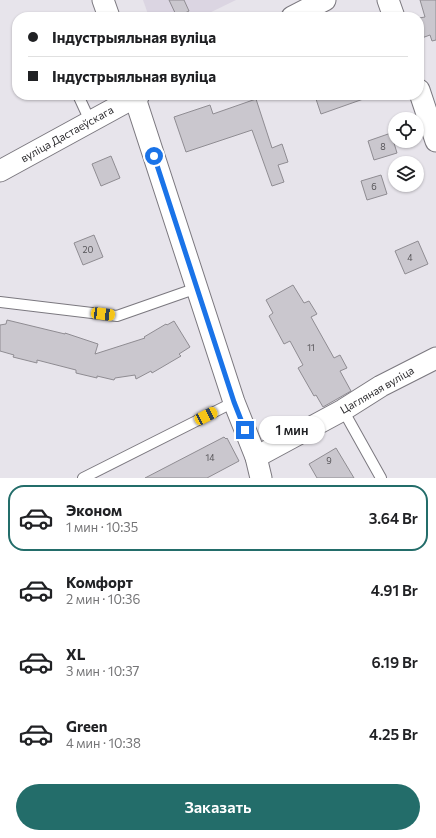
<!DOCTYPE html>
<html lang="ru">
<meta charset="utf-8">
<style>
:root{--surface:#fff;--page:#f6f6f6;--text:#202124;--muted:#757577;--line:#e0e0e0;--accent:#236d6a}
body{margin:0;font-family:Commissioner,sans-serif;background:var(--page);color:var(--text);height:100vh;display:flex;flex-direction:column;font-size:15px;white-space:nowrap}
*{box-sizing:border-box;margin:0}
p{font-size:13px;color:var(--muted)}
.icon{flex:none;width:22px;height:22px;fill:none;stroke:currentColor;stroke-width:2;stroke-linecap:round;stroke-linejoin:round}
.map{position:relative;height:478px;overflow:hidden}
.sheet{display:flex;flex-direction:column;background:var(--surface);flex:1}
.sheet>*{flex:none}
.guide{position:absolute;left:12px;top:12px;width:412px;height:88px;border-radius:16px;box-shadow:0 1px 3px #0004;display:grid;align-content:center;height:88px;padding:0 16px;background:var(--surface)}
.buttons{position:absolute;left:388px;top:112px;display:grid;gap:8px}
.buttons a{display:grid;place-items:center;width:36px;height:36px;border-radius:50%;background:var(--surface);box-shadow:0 1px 3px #0004;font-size:20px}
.end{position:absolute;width:18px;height:18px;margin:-9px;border:5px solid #1a73e8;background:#fff;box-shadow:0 0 0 2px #fff}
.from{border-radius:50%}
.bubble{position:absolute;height:28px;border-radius:14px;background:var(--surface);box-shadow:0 1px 3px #0004;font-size:13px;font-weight:600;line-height:28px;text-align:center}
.car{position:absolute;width:12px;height:24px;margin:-12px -6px;border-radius:5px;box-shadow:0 0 3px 1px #0007;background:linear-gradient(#f5c518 24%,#345 0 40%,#f5c518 0 76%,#345 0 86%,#f5c518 0)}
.guide b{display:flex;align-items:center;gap:14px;height:38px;font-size:15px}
.guide b+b{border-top:1px solid var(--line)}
.guide i{width:10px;height:10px;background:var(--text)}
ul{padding:7px 0 0;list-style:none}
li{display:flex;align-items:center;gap:12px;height:66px;margin:0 8px 6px;padding:0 8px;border:2px solid transparent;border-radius:16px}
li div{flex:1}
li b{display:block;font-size:15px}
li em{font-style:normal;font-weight:600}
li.active{border-color:var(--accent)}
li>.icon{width:36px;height:36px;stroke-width:1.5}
.cta{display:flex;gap:8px;margin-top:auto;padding:8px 16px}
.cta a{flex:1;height:46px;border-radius:24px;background:var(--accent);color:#fff;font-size:16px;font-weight:600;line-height:46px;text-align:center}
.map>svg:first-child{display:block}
.built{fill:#dbd5e2}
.building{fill:#cac7ce;stroke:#8f8c92}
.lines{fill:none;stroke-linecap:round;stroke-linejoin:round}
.service-casing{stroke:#7b787f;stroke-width:12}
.minor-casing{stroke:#7b787f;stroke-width:23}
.service{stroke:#fff;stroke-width:10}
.minor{stroke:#fff;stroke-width:21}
.route{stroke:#1a73e8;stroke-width:5}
.labels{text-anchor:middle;stroke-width:3.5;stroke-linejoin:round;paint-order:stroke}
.number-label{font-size:9px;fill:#565458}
.street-label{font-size:11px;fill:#2f2e31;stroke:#fff}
</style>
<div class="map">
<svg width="436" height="478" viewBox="0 0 436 478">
<rect width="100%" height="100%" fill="#e7e4eb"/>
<!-- built -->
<path class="built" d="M143 0H236L201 17H149Z"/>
<!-- building -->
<g class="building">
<path d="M169 0H184L189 11 177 17Z"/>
<path d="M420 0H436V40L432 41 430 35 419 39V18L425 17Z"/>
<path d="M328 95H369V97L321 114 316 99Z"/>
<path d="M256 99 272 148 282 144 288 162 278 165 284 182 272 186 252 130 186 152 174 117 210 105 213 114Z"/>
<path d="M391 133 397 153 374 160 368 141Z"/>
<path d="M111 156 120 178 101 186 92 164Z"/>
<path d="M381 175 387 194 367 200 361 181Z"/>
<path d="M94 235 103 257 83 265 74 243Z"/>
<path d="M418 241 428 264 405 274 395 251Z"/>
<path d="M293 285 304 303 309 301 317 314 311 317 334 358 340 355 347 368 340 371 351 391 323 407 316 395 314 396 298 368 303 365 290 341 284 344 269 316 273 313 266 300Z"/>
<path d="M7 320 65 334V333L98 344 95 354 145 338 144 337 166 324 167 325 174 321 190 347 179 354 181 356 152 373 151 371 136 379 135 375 115 378 114 380 97 376V378L76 373V370L37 360V363L13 357 14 355 0 351V325L6 324Z"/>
<path d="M224 437 226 439 227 438 239 461 207 478H145Z"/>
<path d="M336 448 354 478H317L309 464Z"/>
</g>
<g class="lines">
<!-- service casing -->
<g class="service-casing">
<g id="service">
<path d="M78 95 90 121"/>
<path d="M0 302 117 316 197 288"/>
<path d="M343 410 381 478"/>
<path d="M83 478 234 402"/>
</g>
</g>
<!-- minor casing -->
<g class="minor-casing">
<g id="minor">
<path d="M103 0 109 17"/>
<path d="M388 0 394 17"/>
<path d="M292 17 325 0"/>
<path d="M419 90 436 141"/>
<path d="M134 95 234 402 256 457 261 478"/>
<path d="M0 171 139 95"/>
<path d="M256 457 343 410 381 386 436 358"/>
</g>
</g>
<!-- service -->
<use href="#service" class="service"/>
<!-- minor -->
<use href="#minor" class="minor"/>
</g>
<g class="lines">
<!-- route -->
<path class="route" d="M154 156 234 402 245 430"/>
</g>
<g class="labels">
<!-- number labels -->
<g class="number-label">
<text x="383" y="150">8</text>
<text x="374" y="190">6</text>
<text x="88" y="253">20</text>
<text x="410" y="261">4</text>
<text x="311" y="351">11</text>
<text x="210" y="461">14</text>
<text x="329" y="464">9</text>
</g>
<!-- street labels -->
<g class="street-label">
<text transform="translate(67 134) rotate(-29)" y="4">вуліца Дастаеўскага</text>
<text transform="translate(377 390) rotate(-30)" y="4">Цагляная вуліца</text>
</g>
</g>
</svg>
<div class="buttons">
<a><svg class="icon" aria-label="locate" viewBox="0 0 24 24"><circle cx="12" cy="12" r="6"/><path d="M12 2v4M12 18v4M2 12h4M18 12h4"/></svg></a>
<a><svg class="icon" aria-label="layers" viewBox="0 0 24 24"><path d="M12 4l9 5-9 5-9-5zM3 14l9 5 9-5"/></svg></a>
</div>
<i class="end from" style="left:154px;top:156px"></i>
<i class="end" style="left:245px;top:430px"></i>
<div class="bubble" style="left:259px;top:416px;width:66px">1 мин</div>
<i class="car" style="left:103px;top:314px;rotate:97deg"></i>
<i class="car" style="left:206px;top:416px;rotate:63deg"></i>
<div class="guide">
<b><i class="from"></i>Індустрыяльная вуліца</b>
<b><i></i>Індустрыяльная вуліца</b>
</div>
</div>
<section class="sheet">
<ul>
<li class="active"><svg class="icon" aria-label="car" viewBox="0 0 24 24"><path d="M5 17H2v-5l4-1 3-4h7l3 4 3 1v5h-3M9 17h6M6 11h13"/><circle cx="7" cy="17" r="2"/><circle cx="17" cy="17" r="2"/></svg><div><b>Эконом</b><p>1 мин · 10:35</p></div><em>3.64 Br</em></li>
<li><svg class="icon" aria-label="car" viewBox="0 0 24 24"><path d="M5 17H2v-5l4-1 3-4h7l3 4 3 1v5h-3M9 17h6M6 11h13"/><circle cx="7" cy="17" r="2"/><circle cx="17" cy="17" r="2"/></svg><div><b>Комфорт</b><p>2 мин · 10:36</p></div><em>4.91 Br</em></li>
<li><svg class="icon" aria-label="car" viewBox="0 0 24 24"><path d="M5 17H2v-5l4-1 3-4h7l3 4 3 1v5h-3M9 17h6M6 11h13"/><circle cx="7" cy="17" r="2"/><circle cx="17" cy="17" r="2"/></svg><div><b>XL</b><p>3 мин · 10:37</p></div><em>6.19 Br</em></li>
<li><svg class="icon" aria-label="car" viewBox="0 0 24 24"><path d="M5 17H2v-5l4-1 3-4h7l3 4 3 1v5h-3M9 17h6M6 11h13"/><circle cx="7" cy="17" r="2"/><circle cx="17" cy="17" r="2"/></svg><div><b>Green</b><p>4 мин · 10:38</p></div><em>4.25 Br</em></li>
</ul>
<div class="cta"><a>Заказать</a></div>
</section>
